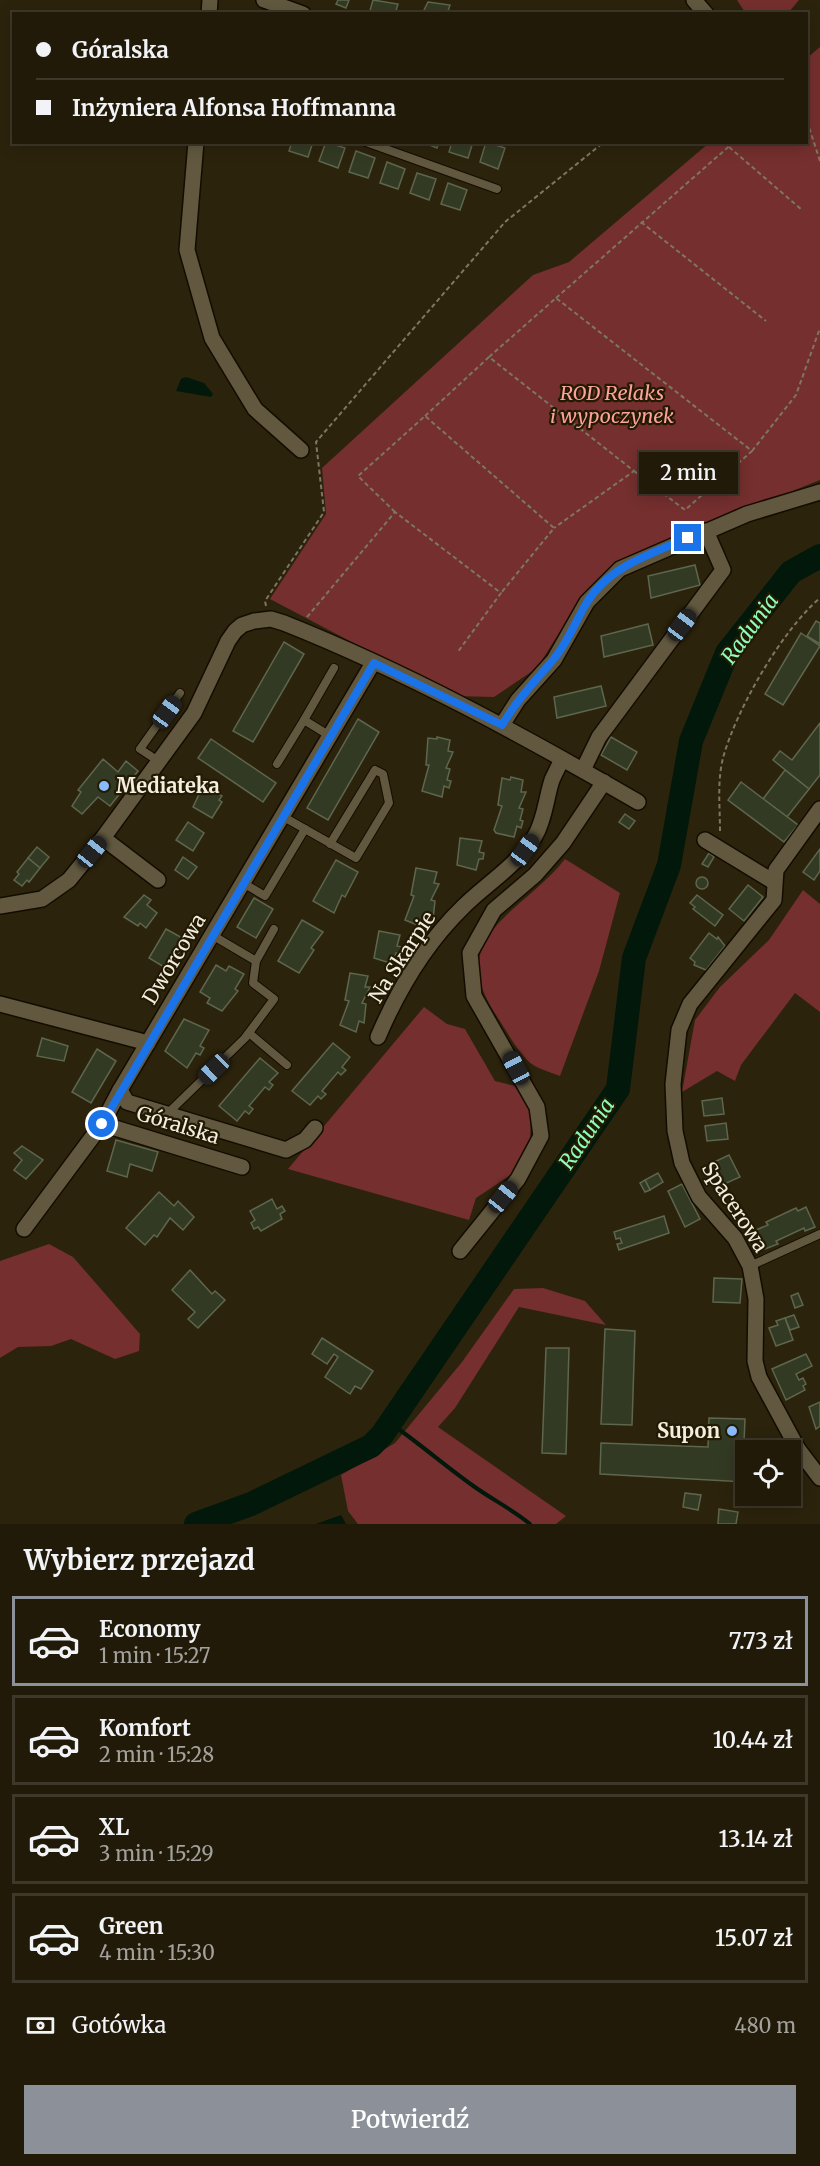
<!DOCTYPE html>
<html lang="pl">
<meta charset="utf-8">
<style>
:root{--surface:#211a09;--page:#292312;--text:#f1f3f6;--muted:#a2a19c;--line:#3e382a;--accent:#8c9099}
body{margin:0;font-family:Merriweather,serif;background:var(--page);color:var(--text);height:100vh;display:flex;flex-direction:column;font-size:22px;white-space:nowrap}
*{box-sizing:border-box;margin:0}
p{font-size:20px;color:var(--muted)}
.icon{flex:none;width:33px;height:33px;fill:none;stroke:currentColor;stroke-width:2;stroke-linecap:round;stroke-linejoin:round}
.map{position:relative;height:1524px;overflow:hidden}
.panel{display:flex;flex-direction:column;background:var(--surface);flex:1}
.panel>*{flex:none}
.banner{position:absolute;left:12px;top:12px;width:796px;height:132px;border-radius:0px;box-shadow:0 3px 15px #0003,0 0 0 2px var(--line);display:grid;align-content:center;height:132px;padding:0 24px;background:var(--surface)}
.fabs{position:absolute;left:735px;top:1440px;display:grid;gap:12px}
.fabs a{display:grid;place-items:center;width:66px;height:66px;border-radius:0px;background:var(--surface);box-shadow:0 3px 15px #0003,0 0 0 2px var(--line);font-size:30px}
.end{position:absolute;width:27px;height:27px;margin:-14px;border:8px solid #1a73e8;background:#fff;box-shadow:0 0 0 3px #fff}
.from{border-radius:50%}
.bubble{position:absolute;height:42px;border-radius:0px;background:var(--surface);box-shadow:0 3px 15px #0003,0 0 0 2px var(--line);font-size:20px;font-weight:600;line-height:42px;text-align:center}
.car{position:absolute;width:18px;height:36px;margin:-18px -9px;border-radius:8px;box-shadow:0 0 4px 2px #0007;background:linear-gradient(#222 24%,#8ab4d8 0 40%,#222 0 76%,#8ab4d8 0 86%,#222 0)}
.banner b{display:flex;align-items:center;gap:21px;height:57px;font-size:22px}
.banner b+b{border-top:2px solid var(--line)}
.banner i{width:15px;height:15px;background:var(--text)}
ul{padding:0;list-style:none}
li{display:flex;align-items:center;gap:18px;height:90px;margin:0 12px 9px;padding:0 12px;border:3px solid var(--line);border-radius:0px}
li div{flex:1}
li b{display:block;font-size:22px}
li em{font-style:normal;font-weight:600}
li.on{border-color:var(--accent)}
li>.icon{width:54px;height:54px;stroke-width:1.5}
h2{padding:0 24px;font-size:27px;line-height:72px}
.pay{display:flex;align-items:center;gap:15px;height:66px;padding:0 24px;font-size:22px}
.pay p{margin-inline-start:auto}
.primary-button{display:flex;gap:12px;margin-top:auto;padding:12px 24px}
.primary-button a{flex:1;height:69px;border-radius:0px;background:var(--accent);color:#fff;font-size:24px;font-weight:600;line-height:69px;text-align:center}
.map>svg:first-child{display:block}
.green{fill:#742f2e}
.water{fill:#01180a}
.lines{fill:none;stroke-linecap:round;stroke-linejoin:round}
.stream{stroke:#01180a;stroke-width:4}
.river{stroke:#01180a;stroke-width:24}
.building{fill:#333a23;stroke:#5e664d;stroke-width:1.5}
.lane-casing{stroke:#140c00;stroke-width:10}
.street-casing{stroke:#140c00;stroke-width:18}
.path{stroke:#7e7662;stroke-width:2;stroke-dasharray:4.5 3;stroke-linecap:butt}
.lane{stroke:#61583f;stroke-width:8}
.street{stroke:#61583f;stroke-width:15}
.route{stroke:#1a73e8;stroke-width:8}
.poi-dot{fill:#89bafc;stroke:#221a03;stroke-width:2}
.labels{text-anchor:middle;stroke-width:4.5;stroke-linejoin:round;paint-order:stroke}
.park-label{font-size:20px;font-style:italic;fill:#fea29c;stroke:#221a03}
.poi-label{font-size:20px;font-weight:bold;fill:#f4eee0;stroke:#221a03;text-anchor:start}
.street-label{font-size:20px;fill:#f4eee0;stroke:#221a03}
.water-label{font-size:21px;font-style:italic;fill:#8efdbb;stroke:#221a03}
</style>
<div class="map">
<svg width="820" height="1524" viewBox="0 0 820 1524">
<rect width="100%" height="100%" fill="#2c230c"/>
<!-- green -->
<g class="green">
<path d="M737 0H799L788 13 746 14Z"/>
<path d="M820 47V480L616 562 582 597 537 668 494 697 454 696 270 599 326 514 322 468 533 275 569 262 709 143 807 142V58Z"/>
<path d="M565 859 620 893 599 971 560 1076C550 1072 534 1068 527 1060 516 1048 507 1032 498 1018 441 936 523 913 565 859Z"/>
<path d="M803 890 820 904V1012L795 993 741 1065 735 1081 717 1071 682 1092 695 1020 720 987 769 940Z"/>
<path d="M424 1007 447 1024 465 1029 495 1081 519 1087 531 1114 530 1141 517 1171 476 1198 469 1220 288 1169Z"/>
<path d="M49 1244 73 1257 140 1334 139 1351 115 1359 71 1339 51 1346 18 1347 0 1358V1261Z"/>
<path d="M543 1288 585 1301 606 1325 519 1307 455 1408 438 1427 566 1516 556 1524H358L348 1511 341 1475 395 1443 462 1362 514 1289Z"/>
</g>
<!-- water -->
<g class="water">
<path d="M186 377 204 383 213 394 211 397 176 391 181 379Z"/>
<path d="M341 1515 346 1524H316Z"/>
</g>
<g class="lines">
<!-- stream -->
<path class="stream" d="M390 1423C419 1443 444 1465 472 1485 491 1499 512 1509 530 1524"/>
<!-- river -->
<path class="river" d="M196 1524 251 1504 371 1446 382 1435 618 1089 634 958 669 865 691 741 727 653 791 572 820 556"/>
</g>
<!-- building -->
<g class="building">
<path d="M338 0H349L346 8 336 4Z"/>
<path d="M373 0 398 4 395 14H369Z"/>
<path d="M428 2 450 5 447 14H422Z"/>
<path d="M292 142H313L308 157 289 151Z"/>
<path d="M326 142 345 148 338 168 319 161Z"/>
<path d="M422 142H439L437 148Z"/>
<path d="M452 142H473L468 158 449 152Z"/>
<path d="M486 142 505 148 498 169 480 162Z"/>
<path d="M356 151 375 158 368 178 349 172Z"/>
<path d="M387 162 405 169 398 189 380 183Z"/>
<path d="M417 173 436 179 429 200 410 193Z"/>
<path d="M448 183 467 190 460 210 441 204Z"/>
<path d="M695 565 700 585 651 598 648 576Z"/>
<path d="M816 621 820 623V644L807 636Z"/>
<path d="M648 624 653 645 604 657 601 636Z"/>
<path d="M801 633 820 646 783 705 765 694Z"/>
<path d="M284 642 304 654 253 742 233 731Z"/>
<path d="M601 686 606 706 557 718 554 697Z"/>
<path d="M358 719 379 732 328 820 307 808Z"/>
<path d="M820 723V775L809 789 773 760 780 751 792 760Z"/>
<path d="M437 737 450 740 448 751 453 752 446 768 450 769 447 780 451 781 449 788 444 786 442 797 422 791 429 765H426L428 738 437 739Z"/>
<path d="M611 737 637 752 627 770 601 755Z"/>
<path d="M211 739 276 783 263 802 198 758Z"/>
<path d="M103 759 118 772 126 761 138 771 110 806 98 797 82 814 72 806 81 792 78 790Z"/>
<path d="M785 770 809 789 787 817 763 799Z"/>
<path d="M511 777 523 780 521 792H526L519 808 523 809 520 820 523 821 521 828 517 826 514 837 496 833 494 830 502 806 498 805 502 778 510 780Z"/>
<path d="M741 782 798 825 784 842 728 800Z"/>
<path d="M204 784 222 796 219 800 222 802 212 818 193 807Z"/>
<path d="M625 814 635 821 629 829 619 822Z"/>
<path d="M188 822 204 833 193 851 176 840Z"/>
<path d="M460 838 482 841 479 852 484 853 483 859H479L476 870 457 865Z"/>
<path d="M37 847 49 857 40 868 28 858Z"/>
<path d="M820 849V871L814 880 803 872Z"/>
<path d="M709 853 714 857 708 867 702 864Z"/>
<path d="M183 857 197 867 188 879 175 870Z"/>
<path d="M28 858 40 868 29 882 27 880 22 886 14 880 19 874 17 872Z"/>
<path d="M336 860 358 872 345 897 342 895 334 913 313 901Z"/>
<path d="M416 868 437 872 434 883 439 884 431 900 435 901 433 919 428 917 425 928 405 920 414 896 411 895Z"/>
<circle cx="702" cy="883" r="6"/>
<path d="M748 885 763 897 744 921 729 909Z"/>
<path d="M144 895 151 900 147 905 157 913 146 928 140 923 138 926 124 917Z"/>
<path d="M697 895 723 915 715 926 693 909 695 907 690 903Z"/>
<path d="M254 898 273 909 256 938 237 927Z"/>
<path d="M302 920 323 932 311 948 314 950 299 973 278 961Z"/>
<path d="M166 929 186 940 169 970 149 958Z"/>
<path d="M379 931 400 935 397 946 402 947 400 954 396 953 393 964 374 958Z"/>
<path d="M709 933 717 939 718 937 725 946 706 970 694 965 695 962 690 958Z"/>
<path d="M216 965 226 971 229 966 244 974 235 989 238 991 222 1011 207 1003 210 998 200 992Z"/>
<path d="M350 973 368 976 365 987H370L362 1003 366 1004 364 1023 359 1021 356 1032 340 1025 349 1001 345 1000Z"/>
<path d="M184 1019 209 1030 200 1046 204 1048 200 1055 196 1053 187 1068 165 1051Z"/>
<path d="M42 1038 68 1046 64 1061 37 1056Z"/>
<path d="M333 1043 350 1057 342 1067 346 1070 341 1075 338 1072 322 1091 326 1094 321 1099 318 1096 310 1105 292 1091Z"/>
<path d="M97 1049 116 1061 91 1103 72 1092Z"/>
<path d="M260 1058 278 1073 269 1082 273 1085 269 1090 265 1087 249 1106 253 1109 249 1114 245 1111 237 1121 219 1106Z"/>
<path d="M722 1098 724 1114 704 1116 702 1101Z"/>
<path d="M726 1123 728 1139 707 1141 705 1126Z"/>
<path d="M116 1140 158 1152 152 1171 130 1164 127 1177 107 1171Z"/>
<path d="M22 1146 43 1160 26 1179 14 1170 22 1160 14 1153Z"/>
<path d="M729 1155 740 1177 722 1185 712 1163Z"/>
<path d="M658 1173 663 1182 650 1190 645 1180Z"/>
<path d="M645 1180 650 1190 645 1192 640 1183Z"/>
<path d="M682 1184 700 1219 685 1227 668 1191Z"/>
<path d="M159 1192 174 1206 178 1201 194 1217 183 1230 170 1218 157 1237 154 1235 145 1245 126 1228Z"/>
<path d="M272 1199 277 1209 282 1206 285 1211 280 1214 282 1219 261 1231 258 1227 254 1229 251 1223 255 1220 250 1211Z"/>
<path d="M806 1207 815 1227 805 1231 804 1228 776 1241 778 1244 765 1249 756 1230 768 1225 766 1222 796 1208 798 1211Z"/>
<path d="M664 1216 669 1233 619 1250 617 1244 622 1243 620 1238 616 1239 614 1232Z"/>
<path d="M190 1270 212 1294 215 1291 225 1300 198 1328 188 1319 195 1312 172 1290Z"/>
<path d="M714 1278 742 1279 740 1303 713 1302Z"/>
<path d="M798 1293 803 1305 795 1308 791 1296Z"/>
<path d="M794 1315 799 1327 790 1330 785 1318Z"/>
<path d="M785 1318 793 1340 776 1346 769 1328 778 1325 776 1321Z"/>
<path d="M605 1329 635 1331 632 1425 601 1424Z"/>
<path d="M322 1338 373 1371 361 1389 355 1386 350 1394 325 1377 338 1357 334 1354 327 1364 312 1354Z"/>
<path d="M546 1348H569L566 1454 542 1453Z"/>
<path d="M806 1354 812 1366 796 1374 799 1380 803 1378 806 1384 803 1386 805 1390 786 1400 772 1369Z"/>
<path d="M820 1402V1426L816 1429 809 1407Z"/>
<path d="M709 1418 745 1419 744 1442H751V1449L761 1450H746V1482L600 1474 601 1443 708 1447Z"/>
<path d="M685 1493 701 1495 698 1510 683 1507Z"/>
<path d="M719 1509 738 1512 736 1524H718Z"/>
</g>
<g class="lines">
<!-- lane casing -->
<g class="lane-casing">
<g id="lane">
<path d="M366 142 497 189"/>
<path d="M330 736 304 720 334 668"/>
<path d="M160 762 140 749 180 693"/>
<path d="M277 764 304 720"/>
<path d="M282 816 356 858 389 803 383 774 375 770 330 844"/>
<path d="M243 883 265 896 305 829"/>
<path d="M212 935 256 961 274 929"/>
<path d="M249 1033 287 1065"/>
<path d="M167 1114 245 1038 274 999 253 983 256 961"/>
<path d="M750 1266 820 1234"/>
</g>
</g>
<!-- street casing -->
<g class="street-casing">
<g id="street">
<path d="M264 0 303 14"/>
<path d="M694 0 706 14"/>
<path d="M209 14 210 0"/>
<path d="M196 142 187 250 212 338 255 409 301 450"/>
<path d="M502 725 518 700 554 660 587 602 620 569 747 514 820 492"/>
<path d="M583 770 599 737 723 570 706 531"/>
<path d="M820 809 776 870 774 900 690 1004 679 1030 673 1084 675 1131 682 1163 699 1197 735 1238 750 1266 756 1299 755 1361 759 1377 798 1449 820 1478"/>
<path d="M103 838 158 880"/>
<path d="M705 840 774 882"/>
<path d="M0 906 42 899 69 880 103 838 194 713 228 641 235 631 242 625 254 621 271 619 284 623C407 672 524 736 638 802"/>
<path d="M0 1004 148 1043"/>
<path d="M378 1037C398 990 426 943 463 907 486 884 518 865 535 836 545 819 546 798 552 780 555 773 559 766 562 759"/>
<path d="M120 1090 102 1124 242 1167"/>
<path d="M315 1128 305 1140 286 1150 127 1102 120 1090 373 663"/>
<path d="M24 1229 102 1124"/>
<path d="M460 1251 518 1179 541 1136 537 1107 474 996 470 953 494 910 535 875 563 843 604 782"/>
</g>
</g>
<!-- path -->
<g class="path">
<path d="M807 121 820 161"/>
<path d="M729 147 802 210"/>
<path d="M641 222 766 321"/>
<path d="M556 298 734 142"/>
<path d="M489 357 556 298 752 451 685 510 634 471"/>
<path d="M425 416 489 357 634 471 554 528"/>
<path d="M752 451 796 395 820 328"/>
<path d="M395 512 358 476 425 416 554 528 501 593"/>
<path d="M266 606 265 601 324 512 316 442 505 222 604 142"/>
<path d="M307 617 395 512 501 593 457 653"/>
<path d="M720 831C720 807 717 782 723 758 736 710 782 630 820 598"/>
</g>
<!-- lane -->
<use href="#lane" class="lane"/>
<!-- street -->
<use href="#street" class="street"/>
</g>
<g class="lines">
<!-- route -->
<path class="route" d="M102 1124 374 663 502 725C517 700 535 681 553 660 567 644 575 622 586 604 607 567 651 554 688 538"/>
</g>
<!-- markers -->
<g class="poi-dot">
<circle cx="104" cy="786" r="6"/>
<circle cx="732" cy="1431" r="6"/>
</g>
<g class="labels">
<!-- park labels -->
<g class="park-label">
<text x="612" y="400">ROD Relaks<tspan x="612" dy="23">i wypoczynek</tspan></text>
</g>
<!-- poi labels -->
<g class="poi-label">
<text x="116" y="793">Mediateka</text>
<text x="720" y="1438" text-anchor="end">Supon</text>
</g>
<!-- street labels -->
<g class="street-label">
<text transform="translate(402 957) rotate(-57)" y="7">Na Skarpie</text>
<text transform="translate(174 959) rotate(-59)" y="7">Dworcowa</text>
<text transform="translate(178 1125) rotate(17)" y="7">Góralska</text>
<text transform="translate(735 1207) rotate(57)" y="7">Spacerowa</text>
</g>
<!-- water labels -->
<g class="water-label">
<text transform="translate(750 629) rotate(-54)" y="7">Radunia</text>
<text transform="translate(587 1134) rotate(-56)" y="7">Radunia</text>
</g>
</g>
</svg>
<div class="fabs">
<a><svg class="icon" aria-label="locate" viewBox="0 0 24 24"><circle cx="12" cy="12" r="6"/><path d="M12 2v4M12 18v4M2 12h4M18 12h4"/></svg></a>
</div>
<i class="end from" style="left:102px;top:1124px"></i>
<i class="end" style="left:688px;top:538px"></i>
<div class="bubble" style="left:639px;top:452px;width:99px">2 min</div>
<i class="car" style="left:682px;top:625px;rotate:37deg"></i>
<i class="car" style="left:167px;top:712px;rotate:36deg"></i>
<i class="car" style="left:525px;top:850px;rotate:36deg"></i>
<i class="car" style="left:92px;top:852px;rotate:39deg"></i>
<i class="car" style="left:516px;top:1068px;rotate:332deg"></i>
<i class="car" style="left:214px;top:1069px;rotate:226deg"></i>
<i class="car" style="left:503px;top:1197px;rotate:39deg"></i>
<div class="banner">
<b><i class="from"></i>Góralska</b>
<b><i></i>Inżyniera Alfonsa Hoffmanna</b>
</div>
</div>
<section class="panel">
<h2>Wybierz przejazd</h2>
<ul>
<li class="on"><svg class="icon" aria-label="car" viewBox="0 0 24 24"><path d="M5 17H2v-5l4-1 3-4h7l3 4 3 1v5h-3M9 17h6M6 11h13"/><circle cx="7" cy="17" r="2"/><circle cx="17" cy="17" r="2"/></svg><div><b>Economy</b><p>1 min · 15:27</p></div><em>7.73 zł</em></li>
<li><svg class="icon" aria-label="car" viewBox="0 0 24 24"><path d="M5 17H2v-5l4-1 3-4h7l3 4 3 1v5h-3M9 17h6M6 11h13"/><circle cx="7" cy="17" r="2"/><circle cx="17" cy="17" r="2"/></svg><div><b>Komfort</b><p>2 min · 15:28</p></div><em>10.44 zł</em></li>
<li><svg class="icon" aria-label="car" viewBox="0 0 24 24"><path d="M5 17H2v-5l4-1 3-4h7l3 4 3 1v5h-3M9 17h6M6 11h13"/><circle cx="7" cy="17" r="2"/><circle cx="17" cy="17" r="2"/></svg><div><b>XL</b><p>3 min · 15:29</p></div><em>13.14 zł</em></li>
<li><svg class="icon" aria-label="car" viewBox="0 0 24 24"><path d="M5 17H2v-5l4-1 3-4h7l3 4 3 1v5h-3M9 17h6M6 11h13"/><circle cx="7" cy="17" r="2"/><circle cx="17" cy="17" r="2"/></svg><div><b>Green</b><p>4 min · 15:30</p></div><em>15.07 zł</em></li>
</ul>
<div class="pay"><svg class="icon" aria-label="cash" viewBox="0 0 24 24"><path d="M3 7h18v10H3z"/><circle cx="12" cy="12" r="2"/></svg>Gotówka<p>480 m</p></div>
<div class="primary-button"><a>Potwierdź</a></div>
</section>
